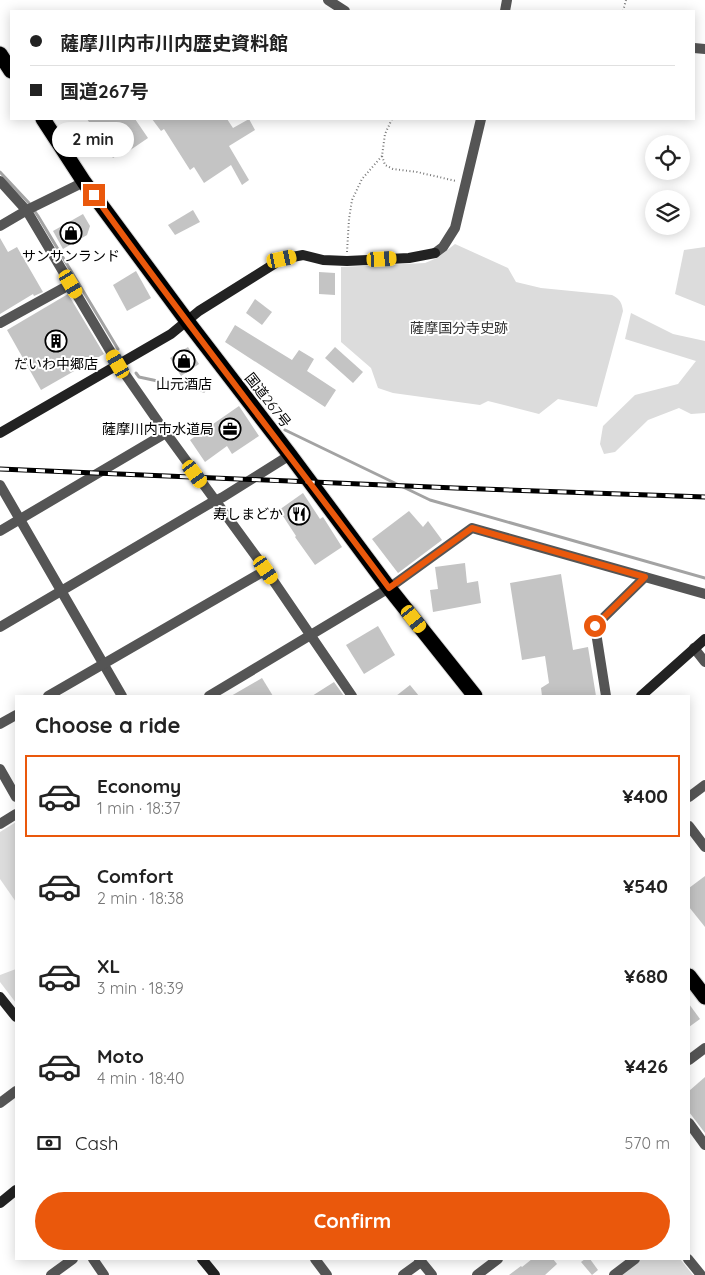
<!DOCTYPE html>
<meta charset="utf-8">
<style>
:root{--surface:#fff;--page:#f2f2f2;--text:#222;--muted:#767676;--line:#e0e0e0;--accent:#ea580c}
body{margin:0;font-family:Quicksand,"Noto Sans JP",sans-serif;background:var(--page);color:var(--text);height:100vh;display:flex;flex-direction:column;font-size:19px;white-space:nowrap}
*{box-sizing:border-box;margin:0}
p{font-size:16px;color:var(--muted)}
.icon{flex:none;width:28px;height:28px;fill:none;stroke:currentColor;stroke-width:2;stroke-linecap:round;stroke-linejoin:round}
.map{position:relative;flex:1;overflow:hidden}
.side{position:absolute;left:15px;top:695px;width:675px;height:565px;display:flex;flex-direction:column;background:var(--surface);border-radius:0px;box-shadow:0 2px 12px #0003}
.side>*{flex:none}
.banner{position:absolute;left:10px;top:10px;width:685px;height:110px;border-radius:0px;box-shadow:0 2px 12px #0003;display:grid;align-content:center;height:110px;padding:0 20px;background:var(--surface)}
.buttons{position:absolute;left:645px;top:135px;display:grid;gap:10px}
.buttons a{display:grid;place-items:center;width:45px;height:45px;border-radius:50%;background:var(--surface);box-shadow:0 2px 12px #0003;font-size:25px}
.end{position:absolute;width:22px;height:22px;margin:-11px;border:6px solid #ea580c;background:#fff;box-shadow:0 0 0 2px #fff}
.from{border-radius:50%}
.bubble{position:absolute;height:35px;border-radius:18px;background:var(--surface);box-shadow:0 2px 12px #0003;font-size:16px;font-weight:800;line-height:35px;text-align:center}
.car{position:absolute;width:15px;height:30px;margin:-15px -8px;border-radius:6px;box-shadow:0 0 4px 1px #0007;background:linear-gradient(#f5c518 24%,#345 0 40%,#f5c518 0 76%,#345 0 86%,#f5c518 0)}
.banner b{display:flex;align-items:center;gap:18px;height:48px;font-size:19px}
.banner b+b{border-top:1px solid var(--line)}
.banner i{width:12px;height:12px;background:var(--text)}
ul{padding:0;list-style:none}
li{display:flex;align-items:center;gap:15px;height:82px;margin:0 10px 8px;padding:0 10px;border:2px solid transparent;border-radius:0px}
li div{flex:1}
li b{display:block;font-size:19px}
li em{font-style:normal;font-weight:800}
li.selected{border-color:var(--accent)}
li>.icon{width:45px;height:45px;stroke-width:1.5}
h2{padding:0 20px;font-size:22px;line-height:60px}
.pay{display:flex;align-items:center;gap:12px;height:55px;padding:0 20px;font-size:19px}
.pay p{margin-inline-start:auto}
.button{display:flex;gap:10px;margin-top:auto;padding:10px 20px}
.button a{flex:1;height:58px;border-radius:30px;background:var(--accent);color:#fff;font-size:20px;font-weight:800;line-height:58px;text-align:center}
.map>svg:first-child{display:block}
.green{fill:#dcdcdc}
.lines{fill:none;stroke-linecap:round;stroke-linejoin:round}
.stream{stroke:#a3a3a3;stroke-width:3}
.building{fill:#c4c4c4}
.highway-casing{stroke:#dbdbdb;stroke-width:17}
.path{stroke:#777;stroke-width:2;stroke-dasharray:1 2.5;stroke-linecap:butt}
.street{stroke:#555;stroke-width:10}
.secondary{stroke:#222;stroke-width:10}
.highway{stroke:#000;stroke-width:15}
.rail-casing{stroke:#000;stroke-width:5}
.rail{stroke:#fff;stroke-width:3;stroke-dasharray:9;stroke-linecap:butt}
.route{stroke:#ea580c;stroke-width:6}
.labels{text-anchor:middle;stroke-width:4;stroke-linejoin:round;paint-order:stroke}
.poi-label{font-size:14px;fill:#000;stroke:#fff}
.park-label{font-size:14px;fill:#333;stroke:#fff}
.street-label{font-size:14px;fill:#000;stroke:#fff}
</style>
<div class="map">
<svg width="705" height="1275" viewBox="0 0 705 1275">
<rect width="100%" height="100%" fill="#fff"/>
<!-- green -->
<g class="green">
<path d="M455 244 508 268 516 282 541 288 612 295C620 299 622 303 623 311L597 407 558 399 539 414 488 401 480 405 393 393 378 388 371 368 341 342V267L425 263 437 258Z"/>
<path d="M705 247V306L675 294 684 250Z"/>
<path d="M631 313 673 334 705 341V413L691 414 679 408 648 420 615 452 604 454 600 444 603 426 635 395 678 384 696 361 625 339Z"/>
<path d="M16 822V902L0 879V832Z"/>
<path d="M16 969V1003L0 982V975Z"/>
<path d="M642 1259H680L693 1275H620Z"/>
</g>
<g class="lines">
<!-- stream -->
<g class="stream">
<path d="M0 172 29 203 38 216 118 349"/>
<path d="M136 373 139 377 204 391"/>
<path d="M285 430 430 500 705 578"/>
</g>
</g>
<!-- building -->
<g class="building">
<path d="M87 119H135L148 138 126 153 125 150 113 158Z"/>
<path d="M152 119H227L233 128 249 119 255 130 229 146 249 180 242 185 231 165 204 183 194 167 190 170 164 129 161 131Z"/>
<path d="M193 210 200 222 175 235 168 225Z"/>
<path d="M83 214 90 226 87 235 63 249 53 231Z"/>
<path d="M0 238 8 252 17 247 43 292 34 296 33 294 0 314Z"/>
<path d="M136 271 151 298 127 311 113 285Z"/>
<path d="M319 272 335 273V295L319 294Z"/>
<path d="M68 294 104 354 41 390 7 330Z"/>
<path d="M255 299 272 312 262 325 246 313Z"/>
<path d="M235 325 292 360 299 350 314 359 307 371 336 390 325 407 225 342Z"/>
<path d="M188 347 199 364 181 376 170 358Z"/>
<path d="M335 347 363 372 353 383 325 358Z"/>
<path d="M239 406 259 436 232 454 227 446 205 462 190 440Z"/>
<path d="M303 493 320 519 323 517 342 547 315 565 295 537 296 536 279 510Z"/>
<path d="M409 511 423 527 428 521 442 540 398 573 372 539Z"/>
<path d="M465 563 467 583 478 581 481 603 433 612 430 590 438 589 435 567Z"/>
<path d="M561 574 573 650 588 647 596 696H542L541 688 549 683 545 656 522 660 510 583Z"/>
<path d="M378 626 395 655 364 674 346 645Z"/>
<path d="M262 678 273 696H231Z"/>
<path d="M334 682 344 696H312Z"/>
<path d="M410 685 419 696H396Z"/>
<path d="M705 876V927L689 907V888Z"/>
<path d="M689 1004 700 1019 689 1027Z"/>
<path d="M705 1077V1133L689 1112V1091Z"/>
<path d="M532 1259H553L557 1264 545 1275H509L521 1266 522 1267Z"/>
<path d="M585 1259H590L598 1270 592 1275 581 1262Z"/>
</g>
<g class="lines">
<!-- highway casing -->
<g class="highway-casing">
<g id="highway">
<path d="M0 54 11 71"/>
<path d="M43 119 84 182 187 321 290 455 389 588 475 696"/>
<path d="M689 976 705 997"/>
</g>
</g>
<!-- path -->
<g class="path">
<path d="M623 11 626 0"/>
<path d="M382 156 385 165 393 169 417 172 456 181"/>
<path d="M347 252 349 219 352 200 362 179 382 156 385 134 392 119"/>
</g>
<!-- street -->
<g class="street">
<path d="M328 0 345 11"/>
<path d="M505 11 507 0"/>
<path d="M694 48 705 49"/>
<path d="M0 181 27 211 118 364 166 433 266 570 352 696"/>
<path d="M0 226 29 209 84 182"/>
<path d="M435 253 443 247 455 228 481 119"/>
<path d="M0 323 71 284"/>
<path d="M0 485 122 696"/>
<path d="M0 531 166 433"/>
<path d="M0 627 209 504 223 497 290 455"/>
<path d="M694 648 705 662"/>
<path d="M48 696 266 570"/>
<path d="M209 696 389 588 472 528 705 594"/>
<path d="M606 696 595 626 645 577"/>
<path d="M0 724 16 715"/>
<path d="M0 769 16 797"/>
<path d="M689 797 705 785"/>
<path d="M0 824 16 814"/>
<path d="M689 826 705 847"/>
<path d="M689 1060 705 1048"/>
<path d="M0 1103 16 1091"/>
<path d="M689 1123 705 1145"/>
<path d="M93 1259 104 1275"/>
<path d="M315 1259 327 1275"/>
<path d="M419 1259 432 1275"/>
<path d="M688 1259 701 1275"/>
<path d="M51 1275 73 1259"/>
<path d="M403 1275 421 1262"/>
<path d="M477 1275 498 1259"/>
<path d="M614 1275 635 1259"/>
</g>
<!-- secondary -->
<g class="secondary">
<path d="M0 433 171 334 199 311 282 259 303 255 323 260 347 261 409 258 435 253"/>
<path d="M641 696 705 639"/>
<path d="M0 997 16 1017"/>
<path d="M0 1203 16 1190"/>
<path d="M202 1259 215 1275"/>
</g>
<!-- highway -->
<use href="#highway" class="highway"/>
<!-- rail casing -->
<g class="rail-casing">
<path id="rail" d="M0 469 455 488 705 497"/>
</g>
<!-- rail -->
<use href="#rail" class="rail"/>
</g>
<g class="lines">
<!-- route -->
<path class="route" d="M94 195C189 328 291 456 389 588L472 528 645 577 595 626"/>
</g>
<!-- icons -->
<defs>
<g id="shop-ring" transform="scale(1.125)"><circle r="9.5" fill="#fff" stroke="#000" stroke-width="1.5"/><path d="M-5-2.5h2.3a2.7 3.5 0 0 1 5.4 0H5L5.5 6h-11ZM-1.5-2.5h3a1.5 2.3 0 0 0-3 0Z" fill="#000"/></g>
<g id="building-ring" transform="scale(1.125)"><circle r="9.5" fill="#fff" stroke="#000" stroke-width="1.5"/><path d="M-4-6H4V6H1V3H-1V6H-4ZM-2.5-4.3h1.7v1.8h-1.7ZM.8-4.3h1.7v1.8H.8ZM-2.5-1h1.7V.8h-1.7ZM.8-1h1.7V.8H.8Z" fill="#000"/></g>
<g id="office-ring" transform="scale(1.125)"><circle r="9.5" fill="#fff" stroke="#000" stroke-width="1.5"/><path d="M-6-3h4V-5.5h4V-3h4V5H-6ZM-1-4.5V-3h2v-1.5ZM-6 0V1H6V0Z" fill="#000"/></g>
<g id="restaurant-ring" transform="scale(1.125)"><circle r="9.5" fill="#fff" stroke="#000" stroke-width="1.5"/><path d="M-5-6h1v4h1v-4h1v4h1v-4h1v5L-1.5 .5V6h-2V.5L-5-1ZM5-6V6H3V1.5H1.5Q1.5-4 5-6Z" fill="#000"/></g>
</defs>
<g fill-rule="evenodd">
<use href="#shop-ring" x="71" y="233"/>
<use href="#building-ring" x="56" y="341"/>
<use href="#shop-ring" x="184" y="361"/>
<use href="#office-ring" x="230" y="429"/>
<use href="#restaurant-ring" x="299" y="514"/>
</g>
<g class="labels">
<!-- poi labels -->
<g class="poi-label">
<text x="71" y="261">サンサンランド</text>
<text x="56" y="369">だいわ中郷店</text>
<text x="184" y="389">山元酒店</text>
<text x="214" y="434" text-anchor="end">薩摩川内市水道局</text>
<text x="283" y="519" text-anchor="end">寿しまどか</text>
</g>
<!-- park labels -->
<g class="park-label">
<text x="459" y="333">薩摩国分寺史跡</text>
</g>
<!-- street labels -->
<g class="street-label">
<text transform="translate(268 400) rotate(52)" y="5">国道267号</text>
</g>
</g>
</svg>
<div class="buttons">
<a><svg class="icon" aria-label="locate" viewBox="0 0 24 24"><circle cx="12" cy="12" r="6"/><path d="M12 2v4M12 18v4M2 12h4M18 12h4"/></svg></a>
<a><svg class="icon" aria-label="layers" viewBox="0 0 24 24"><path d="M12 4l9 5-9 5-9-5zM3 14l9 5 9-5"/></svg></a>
</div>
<i class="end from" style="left:595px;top:626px"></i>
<i class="end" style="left:94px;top:195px"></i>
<div class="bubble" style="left:52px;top:122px;width:82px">2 min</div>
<i class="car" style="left:282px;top:259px;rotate:78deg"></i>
<i class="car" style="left:382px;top:259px;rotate:87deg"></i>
<i class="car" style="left:71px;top:284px;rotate:149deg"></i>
<i class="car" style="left:118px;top:364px;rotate:330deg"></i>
<i class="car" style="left:195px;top:474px;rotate:144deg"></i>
<i class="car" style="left:266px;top:570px;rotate:145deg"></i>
<i class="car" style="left:414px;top:619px;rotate:142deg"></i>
<div class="banner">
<b><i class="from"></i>薩摩川内市川内歴史資料館</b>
<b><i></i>国道267号</b>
</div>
<section class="side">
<h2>Choose a ride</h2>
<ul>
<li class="selected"><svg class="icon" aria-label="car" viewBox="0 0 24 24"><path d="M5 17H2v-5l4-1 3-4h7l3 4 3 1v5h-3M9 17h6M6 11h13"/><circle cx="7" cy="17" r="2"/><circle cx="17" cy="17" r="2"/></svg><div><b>Economy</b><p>1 min · 18:37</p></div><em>¥400</em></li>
<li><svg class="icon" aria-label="car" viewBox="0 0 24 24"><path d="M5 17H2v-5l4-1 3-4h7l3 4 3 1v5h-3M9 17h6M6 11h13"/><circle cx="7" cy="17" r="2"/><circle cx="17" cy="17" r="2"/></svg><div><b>Comfort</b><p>2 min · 18:38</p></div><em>¥540</em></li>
<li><svg class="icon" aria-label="car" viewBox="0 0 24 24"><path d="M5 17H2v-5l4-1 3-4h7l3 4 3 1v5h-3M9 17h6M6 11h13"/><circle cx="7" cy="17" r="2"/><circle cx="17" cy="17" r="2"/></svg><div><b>XL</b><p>3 min · 18:39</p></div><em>¥680</em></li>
<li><svg class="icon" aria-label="car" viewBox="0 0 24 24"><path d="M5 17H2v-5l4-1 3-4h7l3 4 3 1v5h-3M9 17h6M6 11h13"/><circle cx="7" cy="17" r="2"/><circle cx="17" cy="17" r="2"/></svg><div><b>Moto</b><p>4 min · 18:40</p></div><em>¥426</em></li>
</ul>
<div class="pay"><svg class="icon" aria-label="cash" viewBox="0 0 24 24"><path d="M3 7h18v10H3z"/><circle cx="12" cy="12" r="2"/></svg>Cash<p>570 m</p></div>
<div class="button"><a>Confirm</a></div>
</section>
</div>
